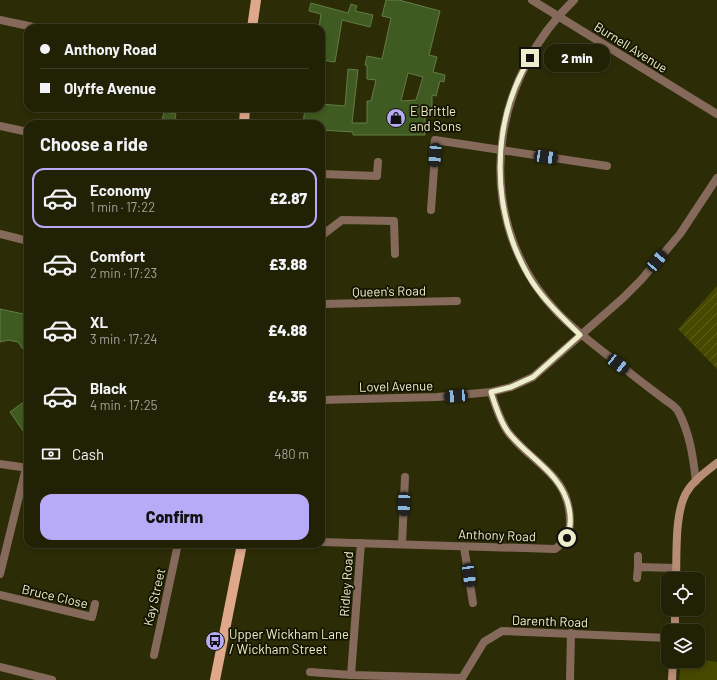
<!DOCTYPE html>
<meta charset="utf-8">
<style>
:root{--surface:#212105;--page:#2d2e13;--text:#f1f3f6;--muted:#a2a39a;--line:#3e3e27;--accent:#b7abf8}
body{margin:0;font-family:Barlow,sans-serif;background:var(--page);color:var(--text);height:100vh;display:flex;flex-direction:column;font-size:15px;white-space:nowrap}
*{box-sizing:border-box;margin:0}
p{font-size:13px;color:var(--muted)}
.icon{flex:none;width:22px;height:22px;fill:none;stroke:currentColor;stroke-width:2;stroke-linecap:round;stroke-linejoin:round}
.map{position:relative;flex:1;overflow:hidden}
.side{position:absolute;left:24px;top:120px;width:301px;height:428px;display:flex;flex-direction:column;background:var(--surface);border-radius:12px;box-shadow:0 2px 6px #0003,0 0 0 1px var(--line)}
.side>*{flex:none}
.hud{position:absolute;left:24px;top:24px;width:301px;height:88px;border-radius:12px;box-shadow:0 2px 6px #0003,0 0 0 1px var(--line);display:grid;align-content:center;height:88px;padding:0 16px;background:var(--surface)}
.fabs{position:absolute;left:661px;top:572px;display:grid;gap:8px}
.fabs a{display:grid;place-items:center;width:44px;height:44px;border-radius:8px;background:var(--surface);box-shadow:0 2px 6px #0003,0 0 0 1px var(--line);font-size:20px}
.end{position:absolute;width:18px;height:18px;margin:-9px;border:5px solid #eceecb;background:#111;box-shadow:0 0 0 2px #111}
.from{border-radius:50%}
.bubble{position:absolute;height:28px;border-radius:12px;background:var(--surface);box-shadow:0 2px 6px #0003,0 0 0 1px var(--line);font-size:13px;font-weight:800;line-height:28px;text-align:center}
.car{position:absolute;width:12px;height:24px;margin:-12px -6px;border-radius:5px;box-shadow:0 0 3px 1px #0007;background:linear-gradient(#222 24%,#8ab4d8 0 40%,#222 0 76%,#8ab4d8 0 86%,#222 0)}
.hud b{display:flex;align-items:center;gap:14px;height:38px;font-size:15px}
.hud b+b{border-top:1px solid var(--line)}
.hud i{width:10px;height:10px;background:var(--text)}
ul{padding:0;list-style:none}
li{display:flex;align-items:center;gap:12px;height:60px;margin:0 8px 6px;padding:0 8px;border:2px solid transparent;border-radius:12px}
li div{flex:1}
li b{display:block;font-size:15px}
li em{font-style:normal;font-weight:800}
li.selected{border-color:var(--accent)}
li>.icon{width:36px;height:36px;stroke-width:1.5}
h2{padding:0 16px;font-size:18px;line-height:48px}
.pay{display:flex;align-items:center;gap:10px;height:44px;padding:0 16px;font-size:15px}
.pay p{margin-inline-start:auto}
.button{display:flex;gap:8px;margin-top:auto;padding:8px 16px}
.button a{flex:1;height:46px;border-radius:12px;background:var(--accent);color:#111;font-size:16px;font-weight:800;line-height:46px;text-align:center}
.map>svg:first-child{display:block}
.grass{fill:#474800}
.garden{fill:url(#garden-furrows)}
.building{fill:#405b21;stroke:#617e43;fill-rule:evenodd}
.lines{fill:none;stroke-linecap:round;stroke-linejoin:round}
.street{stroke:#856a5b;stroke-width:8}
.secondary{stroke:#b88d75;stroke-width:8}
.primary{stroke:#e0a88a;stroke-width:10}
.route{stroke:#eceecb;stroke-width:5}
.labels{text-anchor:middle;stroke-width:3.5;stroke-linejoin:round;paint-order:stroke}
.street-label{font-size:13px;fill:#eceecb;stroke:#141400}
.poi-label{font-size:13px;fill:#eceecb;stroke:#141400;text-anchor:start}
</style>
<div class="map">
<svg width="717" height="680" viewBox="0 0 717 680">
<defs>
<pattern id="garden-furrows" width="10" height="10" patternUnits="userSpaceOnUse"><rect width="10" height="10" fill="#474800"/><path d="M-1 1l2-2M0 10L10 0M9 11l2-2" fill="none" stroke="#626324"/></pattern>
</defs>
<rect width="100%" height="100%" fill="#2c2c07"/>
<!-- grass -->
<path class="grass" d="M698 659 717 662V680H679L681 661H698Z"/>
<!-- garden -->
<path class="garden" d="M717 286V369L678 329Z"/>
<!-- building -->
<g class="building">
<path d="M386 0H399L440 11 429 55 437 57 433 72 445 75 444 82 440 81 436 96 432 95V112H425V135H353V132L321 130V124H303L305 108H321V104L345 106 348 69 358 70 352 123H367V101H371L376 80 367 79V65H365L367 56 382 59 391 18 382 16ZM408 73 423 77 416 100 401 101Z"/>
<path d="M311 3 348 13 351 4 357 6 355 11 373 15 370 27 342 20 335 62 321 60V28H319L321 14 309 11Z"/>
<path d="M164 112 176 114 175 119 188 122 187 124H161Z"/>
<path d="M0 309 28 315V356L18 342 8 340 0 342Z"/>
<path d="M28 399V438L10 412Z"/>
</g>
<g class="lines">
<!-- street -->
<g class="street">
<path d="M532 0 717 114"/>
<path d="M574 0C537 35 511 84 503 134 493 199 511 264 557 312 577 333 601 350 624 368 637 379 651 389 664 399 669 403 675 406 678 411 690 433 693 457 696 481"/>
<path d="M0 20 38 28"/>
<path d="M0 126 28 132"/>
<path d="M321 174 377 176 378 162"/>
<path d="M431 210 435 155 433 153 435 140 607 166"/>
<path d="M0 234 28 241"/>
<path d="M321 236 342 220 394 221 395 254"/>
<path d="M321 304 457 301"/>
<path d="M321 400 437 397 491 392 511 387 533 377 623 298 641 280 680 234 717 178"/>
<path d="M0 464 28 468"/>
<path d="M321 542 555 549C565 542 570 534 570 522 570 474 532 464 508 432 500 421 495 405 491 392"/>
<path d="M402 544 405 477"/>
<path d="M464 547 473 603"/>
<path d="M638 567V556"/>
<path d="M0 574 26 468"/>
<path d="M637 578 638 567 676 568"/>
<path d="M0 595 92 617 95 604"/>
<path d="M154 655 178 544"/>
<path d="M0 667 52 680"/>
<path d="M310 672 351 675 462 678 484 642 502 631 668 638"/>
<path d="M351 675 361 543"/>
<path d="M570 680 571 633"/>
</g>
<!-- secondary -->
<g class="secondary">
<path d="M676 579C677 555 674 510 688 490 695 479 707 471 717 463"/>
<path d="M675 631V609"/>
<path d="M672 680 673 661"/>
</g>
<!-- primary -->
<g class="primary">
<path d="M252 28 256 0"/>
<path d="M244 124 245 108"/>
<path d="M215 680 242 544"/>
</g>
</g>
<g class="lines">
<!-- route -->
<path class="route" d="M530 58C490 123 491 210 528 275 541 298 562 317 580 335L533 377 511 387 491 392C495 405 500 421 508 432 528 458 562 473 569 508 571 518 571 528 567 538"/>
</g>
<!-- icons -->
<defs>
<g id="shop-disc" transform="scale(1)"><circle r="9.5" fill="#b7abf8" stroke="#141400"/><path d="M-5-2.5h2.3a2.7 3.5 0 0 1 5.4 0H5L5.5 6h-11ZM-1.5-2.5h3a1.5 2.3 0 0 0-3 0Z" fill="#111"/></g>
<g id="bus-disc" transform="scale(1)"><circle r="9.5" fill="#b7abf8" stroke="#141400"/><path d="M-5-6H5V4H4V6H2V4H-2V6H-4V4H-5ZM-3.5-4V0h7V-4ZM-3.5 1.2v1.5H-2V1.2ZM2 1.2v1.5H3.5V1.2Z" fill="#111"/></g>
</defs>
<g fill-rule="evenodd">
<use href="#shop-disc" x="396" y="118"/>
<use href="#bus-disc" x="215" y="641"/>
</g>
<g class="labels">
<!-- street labels -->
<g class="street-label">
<text transform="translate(631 47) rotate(32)" y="5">Burnell Avenue</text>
<text transform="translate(389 291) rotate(-1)" y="5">Queen's Road</text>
<text transform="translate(396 386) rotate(-1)" y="5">Lovel Avenue</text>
<text transform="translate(497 535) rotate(2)" y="5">Anthony Road</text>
<text transform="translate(346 584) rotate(-86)" y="5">Ridley Road</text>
<text transform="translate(55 596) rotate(13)" y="5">Bruce Close</text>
<text transform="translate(154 597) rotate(-77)" y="5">Kay Street</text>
<text transform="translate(550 621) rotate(2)" y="5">Darenth Road</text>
</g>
<!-- poi labels -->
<g class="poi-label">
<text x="410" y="116">E Brittle<tspan x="410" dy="15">and Sons</tspan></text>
<text x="229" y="639">Upper Wickham Lane<tspan x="229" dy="15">/ Wickham Street</tspan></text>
</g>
</g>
</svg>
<div class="fabs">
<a><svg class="icon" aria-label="locate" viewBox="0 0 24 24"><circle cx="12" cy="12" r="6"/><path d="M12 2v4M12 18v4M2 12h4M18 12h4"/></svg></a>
<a><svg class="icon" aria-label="layers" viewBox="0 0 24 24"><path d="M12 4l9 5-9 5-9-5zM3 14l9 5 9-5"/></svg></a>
</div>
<i class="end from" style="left:567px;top:538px"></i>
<i class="end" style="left:530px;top:58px"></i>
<div class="bubble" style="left:544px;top:44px;width:66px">2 min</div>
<i class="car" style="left:435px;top:155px;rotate:184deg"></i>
<i class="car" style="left:546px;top:157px;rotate:98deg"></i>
<i class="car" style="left:657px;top:261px;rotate:40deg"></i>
<i class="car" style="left:618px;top:364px;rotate:128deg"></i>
<i class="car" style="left:456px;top:396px;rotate:266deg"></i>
<i class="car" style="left:404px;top:504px;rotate:182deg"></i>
<i class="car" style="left:469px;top:575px;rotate:172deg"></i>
<div class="hud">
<b><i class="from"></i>Anthony Road</b>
<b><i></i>Olyffe Avenue</b>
</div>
<section class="side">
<h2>Choose a ride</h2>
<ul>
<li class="selected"><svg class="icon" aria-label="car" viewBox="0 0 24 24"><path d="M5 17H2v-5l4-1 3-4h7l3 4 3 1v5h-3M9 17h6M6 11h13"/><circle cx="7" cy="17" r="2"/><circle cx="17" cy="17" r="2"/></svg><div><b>Economy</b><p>1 min · 17:22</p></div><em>£2.87</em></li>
<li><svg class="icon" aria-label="car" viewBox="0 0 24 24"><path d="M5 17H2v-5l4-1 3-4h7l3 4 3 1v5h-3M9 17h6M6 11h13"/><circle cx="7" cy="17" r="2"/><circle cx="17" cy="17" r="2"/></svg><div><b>Comfort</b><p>2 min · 17:23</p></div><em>£3.88</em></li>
<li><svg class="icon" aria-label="car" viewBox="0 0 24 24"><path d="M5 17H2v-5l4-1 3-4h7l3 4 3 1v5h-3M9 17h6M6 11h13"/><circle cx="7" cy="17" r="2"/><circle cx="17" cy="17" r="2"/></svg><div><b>XL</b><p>3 min · 17:24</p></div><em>£4.88</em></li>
<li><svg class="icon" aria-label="car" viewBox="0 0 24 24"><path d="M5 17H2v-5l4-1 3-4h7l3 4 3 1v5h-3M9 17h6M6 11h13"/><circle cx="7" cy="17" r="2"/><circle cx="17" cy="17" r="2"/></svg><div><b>Black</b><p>4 min · 17:25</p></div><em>£4.35</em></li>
</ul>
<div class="pay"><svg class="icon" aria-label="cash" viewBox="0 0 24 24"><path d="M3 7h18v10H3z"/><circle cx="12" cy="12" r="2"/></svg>Cash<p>480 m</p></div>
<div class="button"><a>Confirm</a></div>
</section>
</div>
